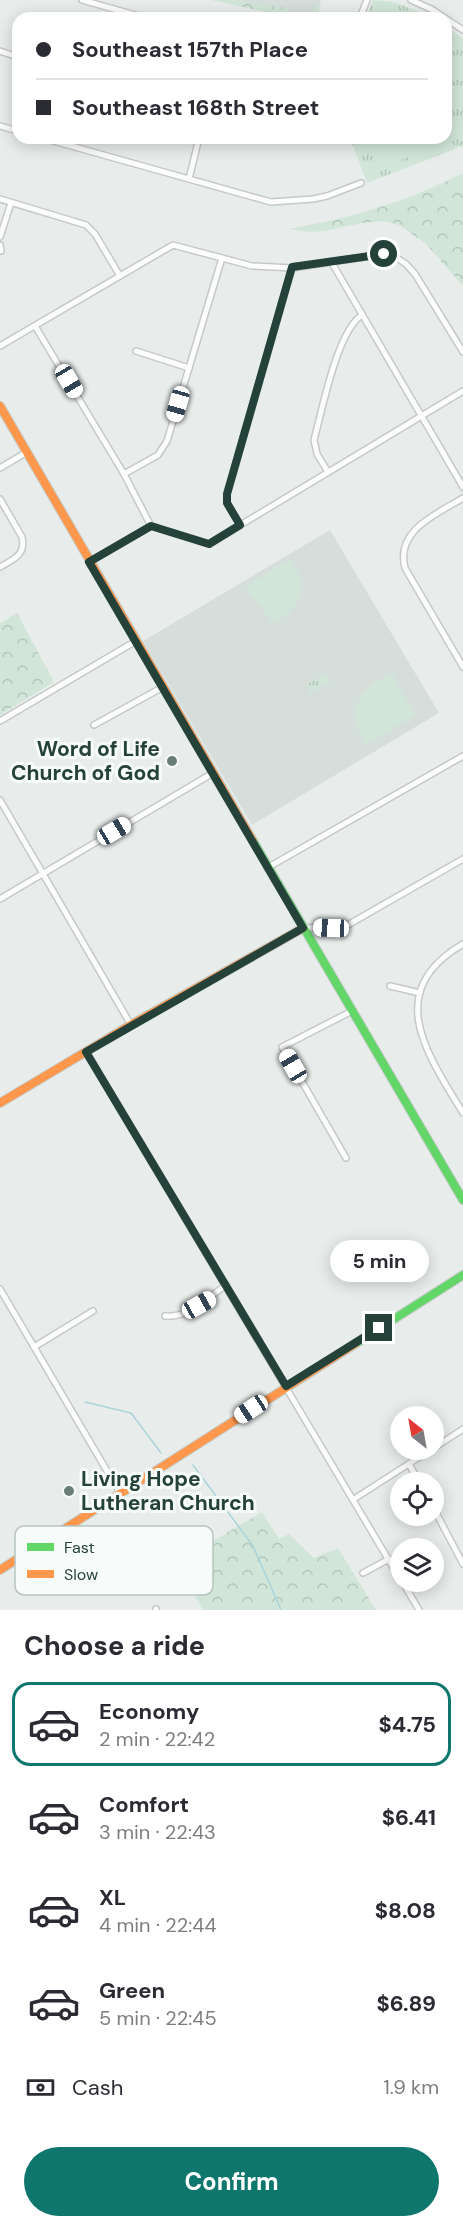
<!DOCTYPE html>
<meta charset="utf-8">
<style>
:root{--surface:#fff;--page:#f7f7f7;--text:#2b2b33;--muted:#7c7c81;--line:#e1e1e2;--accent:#0f766e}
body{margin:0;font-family:"DM Sans",sans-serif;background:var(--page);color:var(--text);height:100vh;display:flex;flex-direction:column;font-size:22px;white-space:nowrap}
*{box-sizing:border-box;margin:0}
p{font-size:20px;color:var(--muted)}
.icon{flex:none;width:33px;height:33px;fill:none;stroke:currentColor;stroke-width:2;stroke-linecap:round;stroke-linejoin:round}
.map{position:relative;height:1610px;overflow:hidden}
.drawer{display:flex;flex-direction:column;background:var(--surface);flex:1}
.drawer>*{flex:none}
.top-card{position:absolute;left:12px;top:12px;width:440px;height:132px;border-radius:18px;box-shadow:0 3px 15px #0003;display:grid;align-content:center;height:132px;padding:0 24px;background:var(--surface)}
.needle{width:39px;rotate:329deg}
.controls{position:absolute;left:390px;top:1406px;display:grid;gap:12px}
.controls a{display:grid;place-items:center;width:54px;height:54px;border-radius:50%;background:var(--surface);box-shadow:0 3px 15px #0003;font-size:30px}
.end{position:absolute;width:27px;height:27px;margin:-14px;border:8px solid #24423a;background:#fff;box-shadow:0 0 0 3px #fff}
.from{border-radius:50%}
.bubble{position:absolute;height:42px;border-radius:21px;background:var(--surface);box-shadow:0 3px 15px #0003;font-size:20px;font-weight:700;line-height:42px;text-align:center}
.car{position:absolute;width:18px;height:36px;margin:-18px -9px;border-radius:8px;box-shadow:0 0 4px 2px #0007;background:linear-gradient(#fff 24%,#345 0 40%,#fff 0 76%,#345 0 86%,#fff 0)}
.top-card b{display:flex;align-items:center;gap:21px;height:57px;font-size:22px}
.top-card b+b{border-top:2px solid var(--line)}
.top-card i{width:15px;height:15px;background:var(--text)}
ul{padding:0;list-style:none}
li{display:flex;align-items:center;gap:18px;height:84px;margin:0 12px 9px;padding:0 12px;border:3px solid transparent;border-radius:18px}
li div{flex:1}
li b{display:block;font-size:22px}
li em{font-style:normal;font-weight:700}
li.selected{border-color:var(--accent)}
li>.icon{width:54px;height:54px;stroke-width:1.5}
h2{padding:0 24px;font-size:27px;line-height:72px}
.pay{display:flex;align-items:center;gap:15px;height:66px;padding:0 24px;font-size:22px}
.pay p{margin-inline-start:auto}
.primary-button{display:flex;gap:12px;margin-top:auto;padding:12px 24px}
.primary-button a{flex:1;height:69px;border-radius:36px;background:var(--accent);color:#fff;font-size:24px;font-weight:700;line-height:69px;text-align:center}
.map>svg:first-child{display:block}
.built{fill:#d6dedb}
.forest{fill:url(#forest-crowns)}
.park{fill:url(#park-tufts)}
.garden{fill:#d1e6d8}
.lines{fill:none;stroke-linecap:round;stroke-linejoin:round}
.stream{stroke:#a9d4db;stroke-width:1.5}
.street-casing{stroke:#c5cac8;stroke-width:8}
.fast-casing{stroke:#c3cbc8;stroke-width:10}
.slow-casing{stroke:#c3cbc8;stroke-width:10}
.street{stroke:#fcfcfc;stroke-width:5}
.fast{stroke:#63d668;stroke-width:8}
.slow{stroke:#ff974d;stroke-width:8}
.route{stroke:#24423a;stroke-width:8}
.poi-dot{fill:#697e78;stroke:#f7fbf9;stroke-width:2}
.labels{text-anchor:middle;stroke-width:6;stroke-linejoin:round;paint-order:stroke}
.poi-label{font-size:21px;font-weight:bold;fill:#24423a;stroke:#f7fbf9;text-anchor:end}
.key{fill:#f7fbf9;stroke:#b8c4c0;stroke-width:1.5}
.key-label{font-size:16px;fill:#24423a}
</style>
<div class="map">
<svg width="463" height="1610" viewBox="0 0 463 1610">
<defs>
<pattern id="forest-crowns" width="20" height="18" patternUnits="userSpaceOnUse" patternTransform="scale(1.5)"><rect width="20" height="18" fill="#d1e6d8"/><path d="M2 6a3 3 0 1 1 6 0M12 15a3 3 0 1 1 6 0" fill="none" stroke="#b3c6ba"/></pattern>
<pattern id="park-tufts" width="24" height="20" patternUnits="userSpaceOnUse" patternTransform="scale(1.5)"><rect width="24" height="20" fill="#d1e6d8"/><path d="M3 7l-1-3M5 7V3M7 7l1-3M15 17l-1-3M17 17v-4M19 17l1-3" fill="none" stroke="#b3c6ba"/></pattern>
</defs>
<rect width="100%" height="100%" fill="#e8edeb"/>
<!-- built -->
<g class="built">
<path d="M224 0H321L315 18H304Z"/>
<path d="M330 530 439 713 252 825 143 641Z"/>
</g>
<!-- forest -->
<g class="forest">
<path d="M211 0H237L287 8C299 18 308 16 317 5L321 4 316 18H294Z"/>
<path d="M463 173V286L426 244 399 225 384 221 362 223 325 231 310 232 288 229C349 219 408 201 463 173Z"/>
<path d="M17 613 54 682 0 715V623Z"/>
<path d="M262 1512 279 1539 289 1534 314 1558 338 1548 376 1610H203L176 1563Z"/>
</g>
<!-- park -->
<g class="park">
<path d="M373 0 395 2 432 18H366Z"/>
<path d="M446 26 463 39V146L367 183 352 143 354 138H446Z"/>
<path d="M326 673 331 681 311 693 306 685Z"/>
</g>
<!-- garden -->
<g class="garden">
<path d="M364 138H436L439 146 381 167 377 165Z"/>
<path d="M290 559C310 587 301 607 274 624L245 587Z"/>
<path d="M392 674 415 715 366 745C345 709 357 690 392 674Z"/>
</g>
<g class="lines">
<!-- stream -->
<g class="stream">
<path d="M85 1402 131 1413 161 1453"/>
<path d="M193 1465 253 1546 281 1610"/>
</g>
<!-- street casing -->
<g class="street-casing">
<g id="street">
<path d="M82 0 146 18"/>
<path d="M411 0 433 10 463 30"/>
<path d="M360 18 367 0"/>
<path d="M0 51 18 57"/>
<path d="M0 126 18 131"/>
<path d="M43 138 271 202 313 199 327 196 361 183"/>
<path d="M189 179 199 138"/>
<path d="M0 199 86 225 95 234 120 276"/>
<path d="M0 237 11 203"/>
<path d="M0 245 1 251"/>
<path d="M332 263 463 487"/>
<path d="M35 326 124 474 151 526"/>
<path d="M0 346 173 245 252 266 292 268 384 254 394 256 406 264 415 274 463 352"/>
<path d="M136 351 189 368"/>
<path d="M0 468 27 452"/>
<path d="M328 472 317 454 314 440C322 411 337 331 362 315"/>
<path d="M124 474 158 455 167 441 222 258"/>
<path d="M463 498C437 514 395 530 405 568L463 667"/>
<path d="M0 499 22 537C26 555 14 559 0 567"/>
<path d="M240 525 227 503V494L292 268"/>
<path d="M89 562 151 526 209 544 463 391"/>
<path d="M0 721 136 641"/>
<path d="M94 725 163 687"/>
<path d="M0 800 131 1025"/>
<path d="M267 868 463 756"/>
<path d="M0 899 213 773"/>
<path d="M303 928 346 926 463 859"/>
<path d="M463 944C382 991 427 1054 463 1113"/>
<path d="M390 986 420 993"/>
<path d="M86 1052 400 1579"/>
<path d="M346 1158 282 1047 352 1011"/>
<path d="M0 1289 120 1493"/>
<path d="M165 1316C190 1318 207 1298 226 1285"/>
<path d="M34 1347 93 1311"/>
<path d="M434 1448 463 1429"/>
<path d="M409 1464 419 1482"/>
<path d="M354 1499 432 1449"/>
<path d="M434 1509 463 1564"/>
<path d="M363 1573 389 1559"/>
<path d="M402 1581 419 1610"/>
<path d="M156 1610V1609"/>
</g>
</g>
<!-- fast casing -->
<g class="fast-casing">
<g id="fast">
<path d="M253 841 463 1200"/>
<path d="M355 1344 463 1275"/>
</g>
</g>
<!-- slow casing -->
<g class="slow-casing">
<g id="slow">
<path d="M0 406 253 841"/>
<path d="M0 1103 134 1023 303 928"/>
<path d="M0 1570 355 1344"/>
</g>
</g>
<!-- street -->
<use href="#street" class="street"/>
<!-- fast -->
<use href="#fast" class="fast"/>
<!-- slow -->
<use href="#slow" class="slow"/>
</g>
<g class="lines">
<!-- route -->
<path class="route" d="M379 1328 286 1386 86 1052 303 928 89 562 151 526 209 544 240 525 227 503V494L292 267 384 254"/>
</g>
<!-- markers -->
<g class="poi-dot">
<circle cx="172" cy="761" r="6"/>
<circle cx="69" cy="1491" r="6"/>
</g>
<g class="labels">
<!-- poi labels -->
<g class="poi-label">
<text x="160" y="756">Word of Life<tspan x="160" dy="24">Church of God</tspan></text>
<text x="81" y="1486" text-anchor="start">Living Hope<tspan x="81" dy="24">Lutheran Church</tspan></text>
</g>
</g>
<!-- legend -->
<rect x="15" y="1526" width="198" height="69" rx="9" class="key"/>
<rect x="27" y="1543" width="27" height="8" fill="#63d668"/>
<rect x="27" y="1570" width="27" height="8" fill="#ff974d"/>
<g class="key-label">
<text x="64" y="1553">Fast</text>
<text x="64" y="1580">Slow</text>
</g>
</svg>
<div class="controls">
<a><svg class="needle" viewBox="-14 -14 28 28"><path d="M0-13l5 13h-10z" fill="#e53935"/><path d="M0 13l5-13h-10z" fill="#7c7c81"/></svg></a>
<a><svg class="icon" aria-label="locate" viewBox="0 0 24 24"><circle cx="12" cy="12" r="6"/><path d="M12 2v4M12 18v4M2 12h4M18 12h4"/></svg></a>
<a><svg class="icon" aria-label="layers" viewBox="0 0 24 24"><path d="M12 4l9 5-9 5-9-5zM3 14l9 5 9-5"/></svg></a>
</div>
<i class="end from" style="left:384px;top:254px"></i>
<i class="end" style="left:379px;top:1328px"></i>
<div class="bubble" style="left:330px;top:1240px;width:99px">5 min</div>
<i class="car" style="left:69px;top:381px;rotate:149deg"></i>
<i class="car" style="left:178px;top:404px;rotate:196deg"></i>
<i class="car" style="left:114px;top:831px;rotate:59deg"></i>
<i class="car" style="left:331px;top:928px;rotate:272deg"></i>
<i class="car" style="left:293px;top:1066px;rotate:330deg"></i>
<i class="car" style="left:199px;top:1305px;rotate:61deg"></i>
<i class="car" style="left:251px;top:1409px;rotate:237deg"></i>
<div class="top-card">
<b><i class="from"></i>Southeast 157th Place</b>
<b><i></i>Southeast 168th Street</b>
</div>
</div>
<section class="drawer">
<h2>Choose a ride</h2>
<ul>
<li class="selected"><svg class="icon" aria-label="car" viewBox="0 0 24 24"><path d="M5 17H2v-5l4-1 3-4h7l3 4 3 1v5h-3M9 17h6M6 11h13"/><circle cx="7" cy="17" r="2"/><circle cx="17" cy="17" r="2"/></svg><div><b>Economy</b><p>2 min · 22:42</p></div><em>$4.75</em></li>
<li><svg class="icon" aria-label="car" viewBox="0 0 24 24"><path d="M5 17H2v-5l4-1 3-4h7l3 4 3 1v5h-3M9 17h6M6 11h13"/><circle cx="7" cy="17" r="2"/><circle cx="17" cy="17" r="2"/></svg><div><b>Comfort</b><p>3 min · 22:43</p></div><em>$6.41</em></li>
<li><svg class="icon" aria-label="car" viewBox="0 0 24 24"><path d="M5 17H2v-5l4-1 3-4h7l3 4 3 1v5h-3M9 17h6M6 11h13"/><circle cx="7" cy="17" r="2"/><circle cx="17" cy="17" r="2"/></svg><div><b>XL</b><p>4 min · 22:44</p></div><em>$8.08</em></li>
<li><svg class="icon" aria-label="car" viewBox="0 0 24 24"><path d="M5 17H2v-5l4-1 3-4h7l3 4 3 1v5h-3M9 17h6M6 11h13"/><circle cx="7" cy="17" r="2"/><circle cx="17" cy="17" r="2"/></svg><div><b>Green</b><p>5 min · 22:45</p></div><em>$6.89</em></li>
</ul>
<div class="pay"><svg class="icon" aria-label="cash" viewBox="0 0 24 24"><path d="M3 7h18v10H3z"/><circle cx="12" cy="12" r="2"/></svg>Cash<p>1.9 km</p></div>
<div class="primary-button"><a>Confirm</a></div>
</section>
